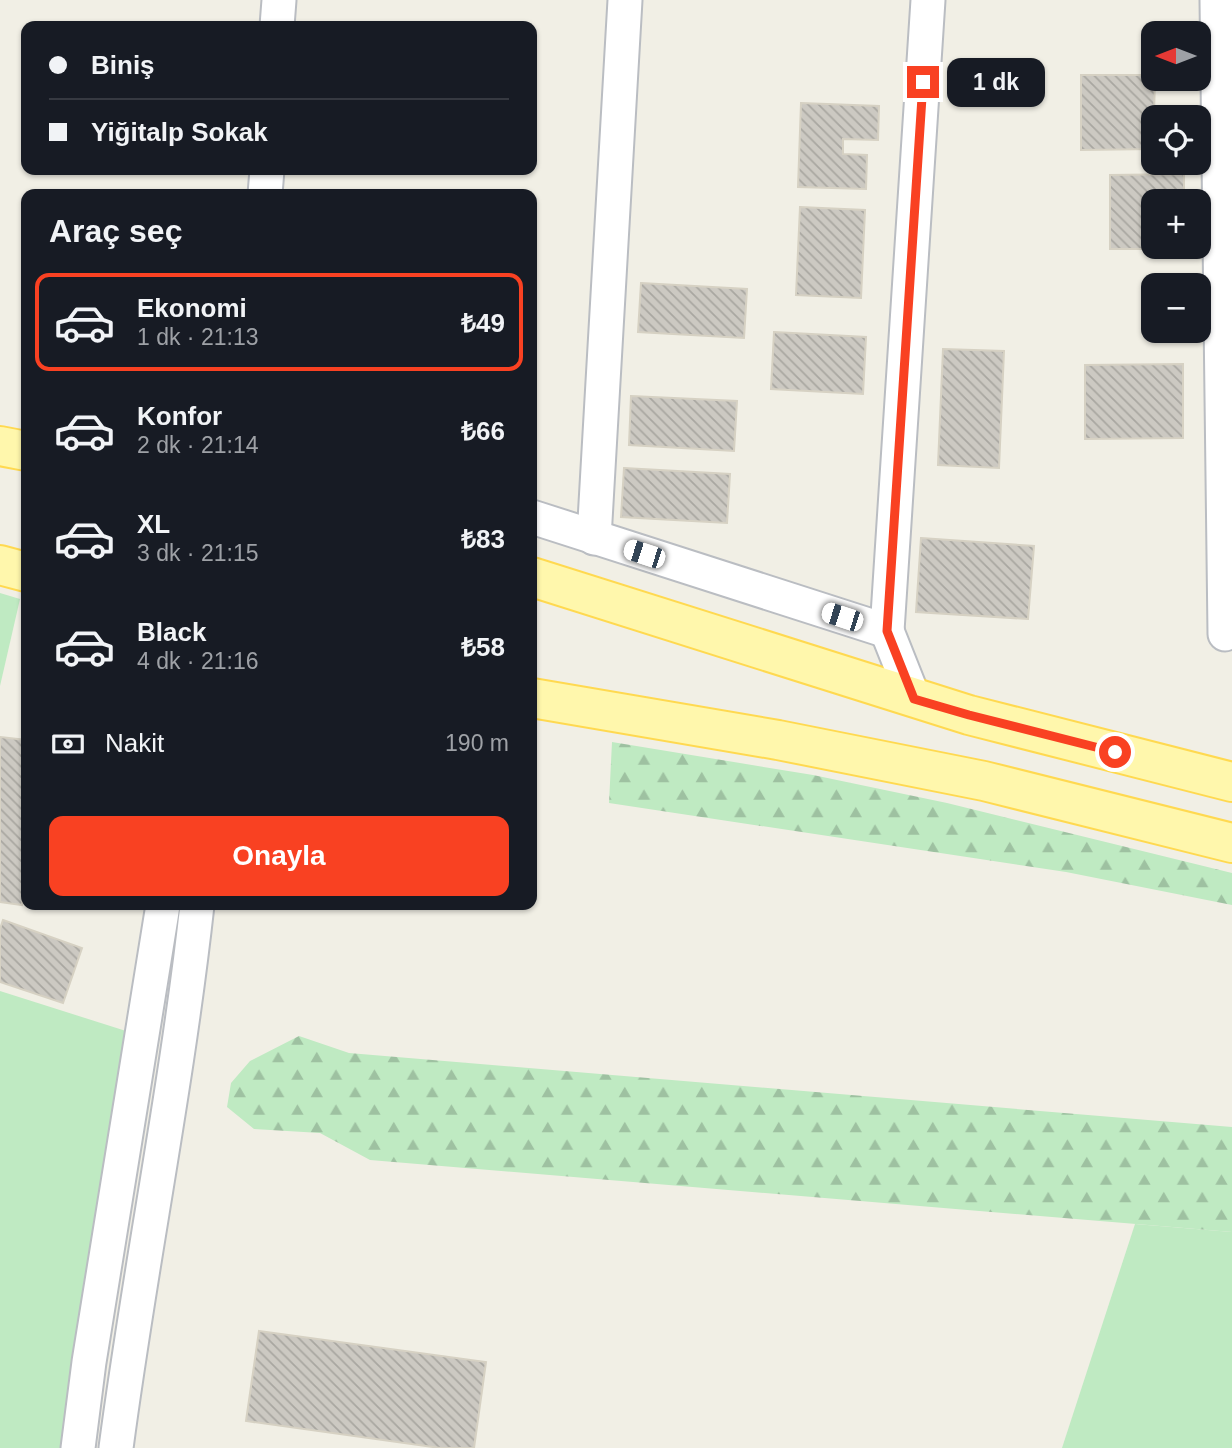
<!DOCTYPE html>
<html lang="tr">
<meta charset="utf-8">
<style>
:root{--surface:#171b24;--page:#20242c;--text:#f1f3f6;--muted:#9ea1a6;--line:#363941;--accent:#f94122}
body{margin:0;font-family:Helvetica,sans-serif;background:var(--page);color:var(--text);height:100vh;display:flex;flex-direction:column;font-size:26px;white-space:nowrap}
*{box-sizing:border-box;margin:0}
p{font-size:23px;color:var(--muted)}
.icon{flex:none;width:38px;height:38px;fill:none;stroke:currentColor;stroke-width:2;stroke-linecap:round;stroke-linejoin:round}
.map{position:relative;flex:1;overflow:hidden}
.side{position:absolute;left:21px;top:189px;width:516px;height:721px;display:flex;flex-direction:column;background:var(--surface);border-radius:14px;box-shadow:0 2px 5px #0004}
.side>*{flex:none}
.guide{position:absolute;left:21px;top:21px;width:516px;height:154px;border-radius:14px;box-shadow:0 2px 5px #0004;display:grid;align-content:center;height:154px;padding:0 28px;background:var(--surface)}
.needle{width:46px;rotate:270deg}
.tools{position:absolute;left:1141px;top:21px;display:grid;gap:14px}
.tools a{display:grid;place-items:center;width:70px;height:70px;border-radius:14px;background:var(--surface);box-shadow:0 2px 5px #0004;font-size:35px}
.end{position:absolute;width:32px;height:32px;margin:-16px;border:9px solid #f94122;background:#fff;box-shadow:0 0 0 4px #fff}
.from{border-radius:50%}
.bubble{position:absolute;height:49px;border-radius:14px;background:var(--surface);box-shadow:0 2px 5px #0004;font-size:23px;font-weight:700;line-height:49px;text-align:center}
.car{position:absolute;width:21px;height:42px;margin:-21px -10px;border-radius:9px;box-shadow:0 0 5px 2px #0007;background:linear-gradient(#fff 24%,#345 0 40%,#fff 0 76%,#345 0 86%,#fff 0)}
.guide b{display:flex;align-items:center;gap:24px;height:66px;font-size:26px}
.guide b+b{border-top:2px solid var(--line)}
.guide i{width:18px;height:18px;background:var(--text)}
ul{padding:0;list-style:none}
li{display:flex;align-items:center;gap:21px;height:98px;margin:0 14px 10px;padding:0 14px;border:4px solid transparent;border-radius:14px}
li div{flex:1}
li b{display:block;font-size:26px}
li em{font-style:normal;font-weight:700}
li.on{border-color:var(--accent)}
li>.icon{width:63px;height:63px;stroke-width:1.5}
h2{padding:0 28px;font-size:32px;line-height:84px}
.pay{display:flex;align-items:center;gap:18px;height:77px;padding:0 28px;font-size:26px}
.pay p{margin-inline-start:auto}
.button{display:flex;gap:14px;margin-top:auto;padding:14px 28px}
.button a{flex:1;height:80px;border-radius:14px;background:var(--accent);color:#fff;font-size:28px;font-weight:700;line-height:80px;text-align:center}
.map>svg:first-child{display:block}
.grass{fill:#bfeac2}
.forest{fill:url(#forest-firs)}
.building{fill:url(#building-back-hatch);stroke:#d6d1c3;stroke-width:2}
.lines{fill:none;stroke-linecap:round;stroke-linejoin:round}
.minor-casing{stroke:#babdc2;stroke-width:37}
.major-casing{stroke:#ffd950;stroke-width:42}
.minor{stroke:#fff;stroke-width:33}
.major{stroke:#fff7ac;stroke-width:38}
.route{stroke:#f94122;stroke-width:9}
</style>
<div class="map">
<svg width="1232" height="1448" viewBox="0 0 1232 1448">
<defs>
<pattern id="forest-firs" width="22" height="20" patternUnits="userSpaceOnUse" patternTransform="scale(1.75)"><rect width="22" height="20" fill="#bfeac2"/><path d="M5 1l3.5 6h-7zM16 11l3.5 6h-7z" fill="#9ec1a1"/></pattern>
<pattern id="building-back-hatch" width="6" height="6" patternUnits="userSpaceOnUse" patternTransform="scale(1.75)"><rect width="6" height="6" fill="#ccc9c2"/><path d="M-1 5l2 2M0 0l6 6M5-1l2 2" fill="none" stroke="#a9a7a1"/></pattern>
</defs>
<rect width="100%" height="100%" fill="#f1efe5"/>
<!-- grass -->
<g class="grass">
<path d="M0 593 20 599 0 686Z"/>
<path d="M0 991 126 1031 64 1448H0Z"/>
<path d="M1135 1224 1232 1232V1448H1062Z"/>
</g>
<!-- forest -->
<g class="forest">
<path d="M612 742 813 775 947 803 1232 873V905L1066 872 609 803Z"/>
<path d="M299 1036 349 1053 1232 1127V1232L370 1160 320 1133 254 1129 227 1107 231 1083 250 1061Z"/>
</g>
<!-- building -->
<g class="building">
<path d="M1081 75H1153V79H1155L1153 149 1081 150Z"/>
<path d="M801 103 879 106 878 140 843 139V154L867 155 866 189 798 187Z"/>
<path d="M1184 174V201H1153V247H1184V249H1110V175Z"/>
<path d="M800 207 865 210 861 298 796 295Z"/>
<path d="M641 283 747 289 744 338 638 332Z"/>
<path d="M774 332 866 337 863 394 771 389Z"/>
<path d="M943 349 1004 351 999 468 938 465Z"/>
<path d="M1183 364V438L1085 439V365Z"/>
<path d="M631 396 737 401 734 451 629 445Z"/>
<path d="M624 468 730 474 727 523 621 517Z"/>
<path d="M921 538 1034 546 1028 619 916 612Z"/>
<path d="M0 737 26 740V875L22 905 0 902Z"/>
<path d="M3 920 82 948 63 1003 0 982V929Z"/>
<path d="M259 1331 486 1362 474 1448H440L246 1421Z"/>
</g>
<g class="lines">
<!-- minor casing -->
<g class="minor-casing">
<g id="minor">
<path d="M1217 0 1225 634"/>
<path d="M277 26 279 0"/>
<path d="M265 194 267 170"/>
<path d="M532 517 887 631 928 0"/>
<path d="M594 538 625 0"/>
<path d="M887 631 914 699"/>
<path d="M78 1448 89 1362 163 905"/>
<path d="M116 1448C140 1266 177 1087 197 905"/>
</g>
</g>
<!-- major casing -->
<g class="major-casing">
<g id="major">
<path d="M0 446 26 451"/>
<path d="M0 565 26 572"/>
<path d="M532 577 969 715 1232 782"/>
<path d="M532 698 778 740 984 781 1232 843"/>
</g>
</g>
<!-- minor -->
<use href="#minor" class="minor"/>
<!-- major -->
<use href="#major" class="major"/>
</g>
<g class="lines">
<!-- route -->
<path class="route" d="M923 82 887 631 914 699 969 715 1115 752"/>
</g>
</svg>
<div class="tools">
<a><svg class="needle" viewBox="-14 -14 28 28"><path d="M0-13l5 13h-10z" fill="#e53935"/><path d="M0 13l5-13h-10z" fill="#9ea1a6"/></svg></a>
<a><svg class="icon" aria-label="locate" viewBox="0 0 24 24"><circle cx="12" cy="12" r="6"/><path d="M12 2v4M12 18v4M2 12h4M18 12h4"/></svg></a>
<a>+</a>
<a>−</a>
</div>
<i class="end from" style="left:1115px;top:752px"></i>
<i class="end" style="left:923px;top:82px"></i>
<div class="bubble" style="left:947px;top:58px;width:98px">1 dk</div>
<i class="car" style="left:644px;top:554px;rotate:288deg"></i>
<i class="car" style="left:842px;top:617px;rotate:288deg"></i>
<div class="guide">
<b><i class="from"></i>Biniş</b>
<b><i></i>Yiğitalp Sokak</b>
</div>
<section class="side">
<h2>Araç seç</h2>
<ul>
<li class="on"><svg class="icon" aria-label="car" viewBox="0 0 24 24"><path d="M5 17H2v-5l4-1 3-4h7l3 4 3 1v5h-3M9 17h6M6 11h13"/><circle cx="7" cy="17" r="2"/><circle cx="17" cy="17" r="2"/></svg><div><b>Ekonomi</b><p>1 dk · 21:13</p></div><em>₺49</em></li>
<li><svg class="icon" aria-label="car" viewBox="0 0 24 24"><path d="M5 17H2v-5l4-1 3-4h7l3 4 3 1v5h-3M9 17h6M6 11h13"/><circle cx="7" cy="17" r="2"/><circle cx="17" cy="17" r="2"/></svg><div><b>Konfor</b><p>2 dk · 21:14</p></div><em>₺66</em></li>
<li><svg class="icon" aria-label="car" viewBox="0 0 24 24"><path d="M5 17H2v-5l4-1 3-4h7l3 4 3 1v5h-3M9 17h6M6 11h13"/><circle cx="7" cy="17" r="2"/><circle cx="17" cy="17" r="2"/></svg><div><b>XL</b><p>3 dk · 21:15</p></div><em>₺83</em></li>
<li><svg class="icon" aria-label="car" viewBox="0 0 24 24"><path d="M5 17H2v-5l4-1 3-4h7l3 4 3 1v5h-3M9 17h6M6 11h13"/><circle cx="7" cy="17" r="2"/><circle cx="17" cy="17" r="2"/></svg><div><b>Black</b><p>4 dk · 21:16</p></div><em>₺58</em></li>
</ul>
<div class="pay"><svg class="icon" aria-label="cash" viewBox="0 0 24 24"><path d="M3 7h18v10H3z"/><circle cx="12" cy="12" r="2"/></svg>Nakit<p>190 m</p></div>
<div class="button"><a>Onayla</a></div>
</section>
</div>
